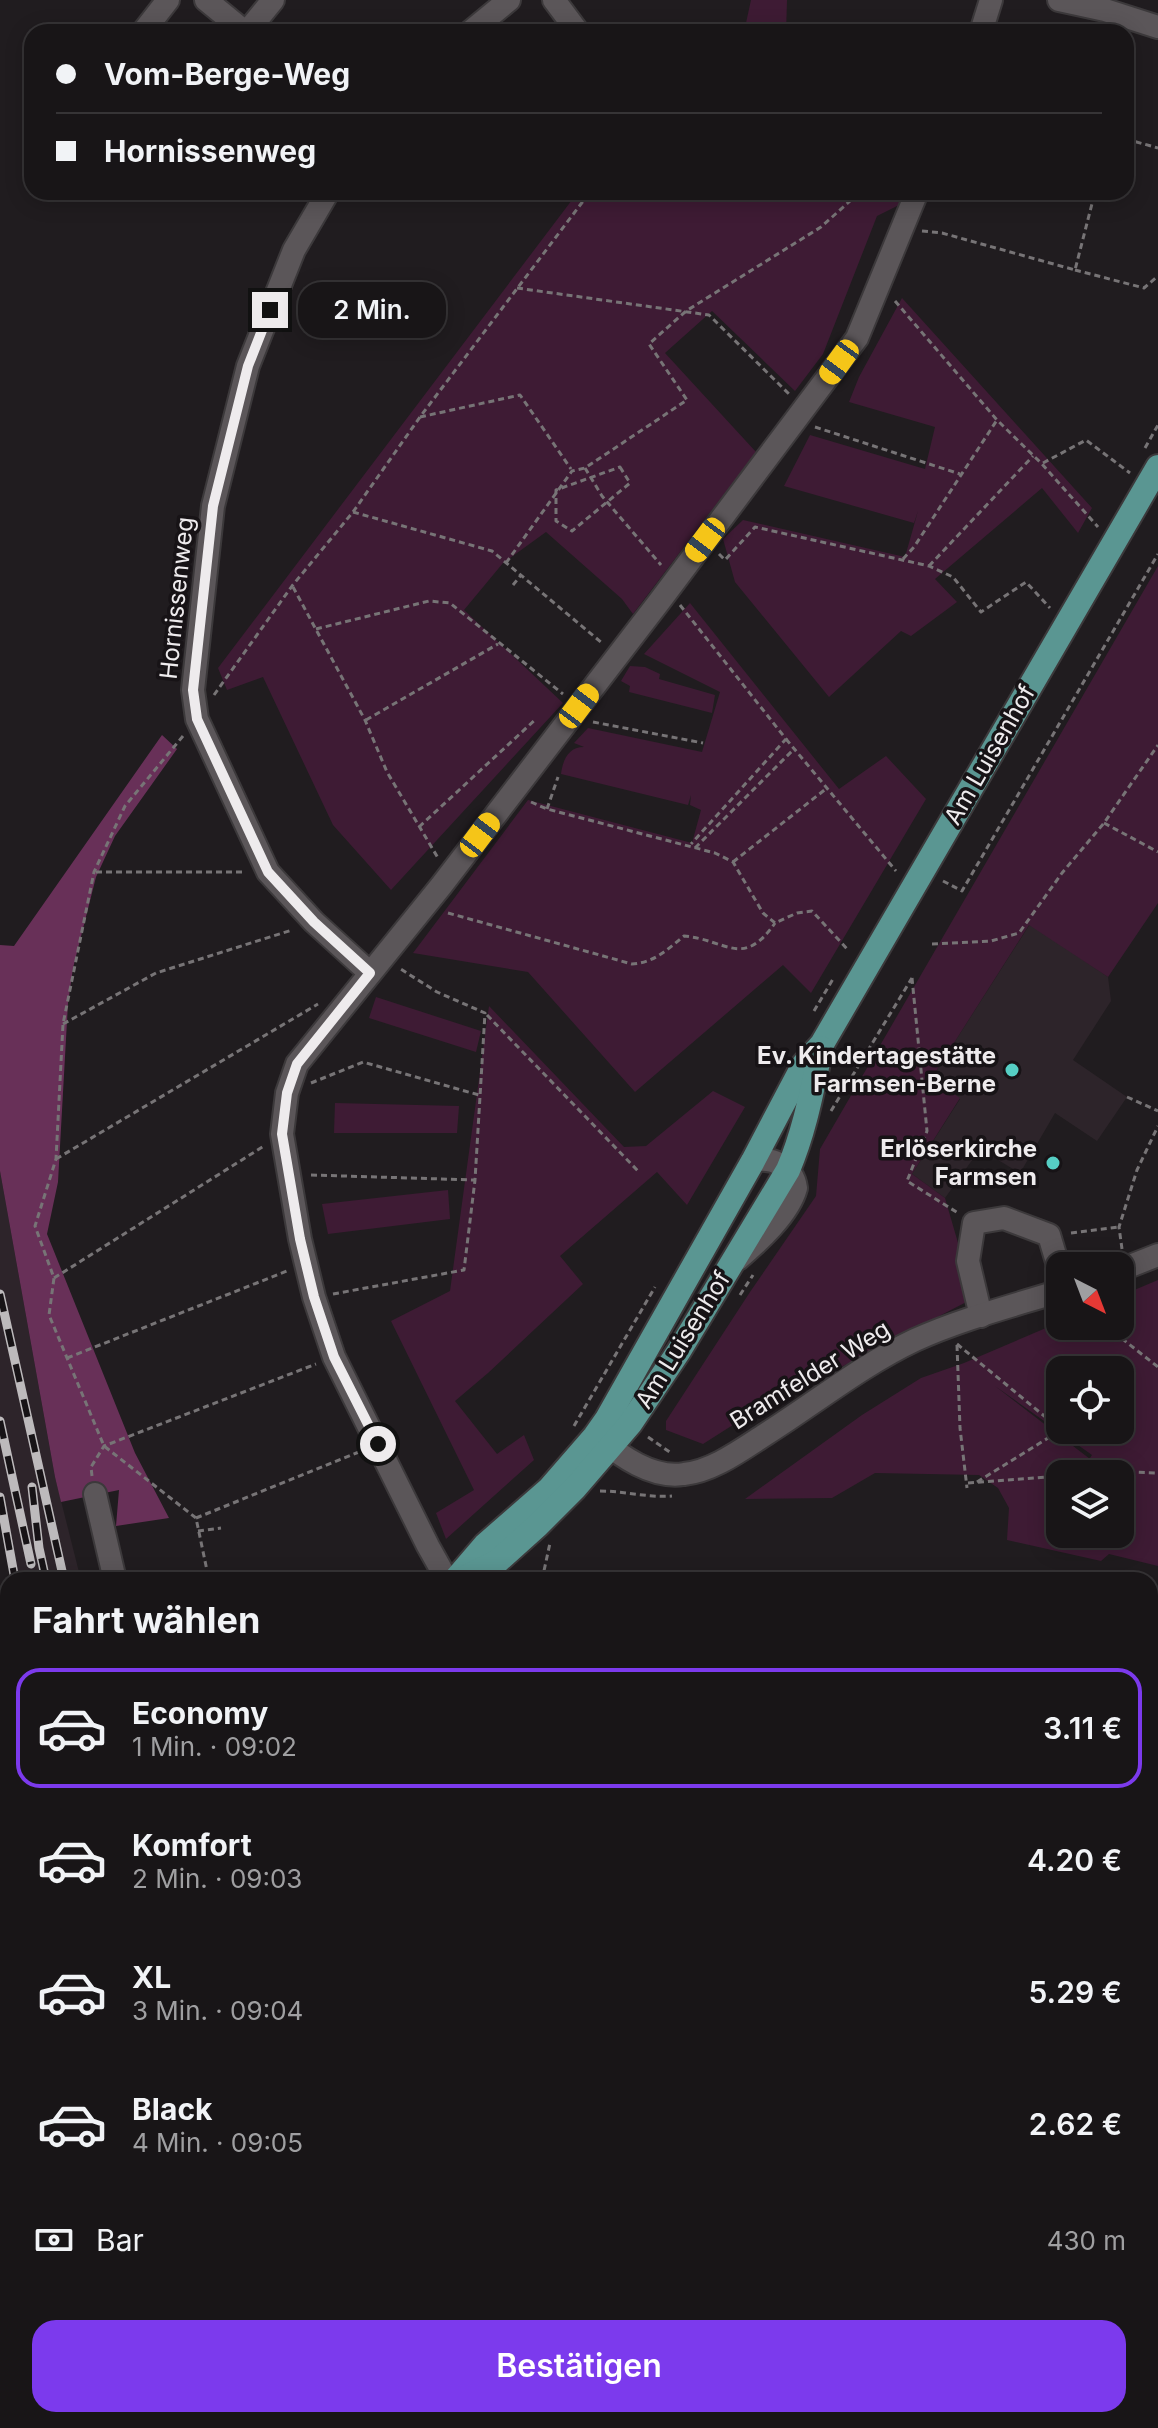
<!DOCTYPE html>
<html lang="de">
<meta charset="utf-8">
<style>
:root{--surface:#181517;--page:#252224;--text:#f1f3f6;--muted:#9f9fa1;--line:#363436;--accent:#7c3aed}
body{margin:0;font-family:Inter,sans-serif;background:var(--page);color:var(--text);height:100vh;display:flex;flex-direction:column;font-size:30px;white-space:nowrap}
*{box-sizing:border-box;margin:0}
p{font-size:26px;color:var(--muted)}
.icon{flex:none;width:44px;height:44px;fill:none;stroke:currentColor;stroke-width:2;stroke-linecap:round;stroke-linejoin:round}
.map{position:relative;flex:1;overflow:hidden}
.panel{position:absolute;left:0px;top:1572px;width:1158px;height:856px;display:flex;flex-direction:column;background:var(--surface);border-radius:24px 24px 0 0;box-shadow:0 4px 20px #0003,0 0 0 2px var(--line)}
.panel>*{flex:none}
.top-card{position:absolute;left:24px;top:24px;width:1110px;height:176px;border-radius:24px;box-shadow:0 4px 20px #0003,0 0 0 2px var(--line);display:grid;align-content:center;height:176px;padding:0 32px;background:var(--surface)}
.needle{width:52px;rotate:138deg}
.buttons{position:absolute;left:1046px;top:1252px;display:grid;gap:16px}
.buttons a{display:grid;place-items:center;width:88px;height:88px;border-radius:16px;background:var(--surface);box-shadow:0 4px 20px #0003,0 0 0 2px var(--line);font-size:40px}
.end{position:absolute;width:36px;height:36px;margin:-18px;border:10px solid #eeebed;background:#111;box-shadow:0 0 0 4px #111}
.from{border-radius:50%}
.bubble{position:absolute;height:56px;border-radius:24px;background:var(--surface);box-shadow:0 4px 20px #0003,0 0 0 2px var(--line);font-size:26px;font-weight:600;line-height:56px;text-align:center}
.car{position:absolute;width:24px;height:48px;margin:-24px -12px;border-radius:10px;box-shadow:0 0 6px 2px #0007;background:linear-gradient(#f5c518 24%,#345 0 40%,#f5c518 0 76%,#345 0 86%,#f5c518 0)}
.top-card b{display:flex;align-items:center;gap:28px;height:76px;font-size:30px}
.top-card b+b{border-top:2px solid var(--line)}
.top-card i{width:20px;height:20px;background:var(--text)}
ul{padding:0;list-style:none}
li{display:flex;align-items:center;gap:24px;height:120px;margin:0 16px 12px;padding:0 16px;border:4px solid transparent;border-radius:24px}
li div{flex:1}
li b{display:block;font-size:30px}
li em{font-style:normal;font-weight:600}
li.selected{border-color:var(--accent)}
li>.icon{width:72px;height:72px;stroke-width:1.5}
h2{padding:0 32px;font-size:36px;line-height:96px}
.pay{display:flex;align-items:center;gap:20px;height:88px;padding:0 32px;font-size:30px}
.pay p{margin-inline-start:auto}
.primary-button{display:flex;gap:16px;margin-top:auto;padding:16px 32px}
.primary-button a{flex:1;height:92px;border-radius:24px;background:var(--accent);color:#fff;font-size:32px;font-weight:600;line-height:92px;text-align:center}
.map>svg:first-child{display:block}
.built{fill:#2d242a}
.green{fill:#3e1b34;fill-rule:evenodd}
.forest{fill:#683058}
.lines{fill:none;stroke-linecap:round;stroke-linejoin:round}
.minor-casing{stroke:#3c393b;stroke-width:26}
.major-casing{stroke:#3c393b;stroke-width:28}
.path{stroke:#777476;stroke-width:3;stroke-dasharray:6 4;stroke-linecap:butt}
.minor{stroke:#5b5659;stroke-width:22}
.major{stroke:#5a9692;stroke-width:24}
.rail-casing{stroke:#bdbabc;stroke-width:9}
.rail{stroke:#171316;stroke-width:6;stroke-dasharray:18;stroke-linecap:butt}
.route{stroke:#eeebed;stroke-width:10}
.poi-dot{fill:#56cec4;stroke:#171316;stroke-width:3}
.labels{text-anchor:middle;stroke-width:7;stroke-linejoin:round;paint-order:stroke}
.street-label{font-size:24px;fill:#eeebed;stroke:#171316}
.poi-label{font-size:24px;font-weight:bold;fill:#eeebed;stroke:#171316;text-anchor:end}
</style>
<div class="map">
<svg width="1158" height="2428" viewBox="0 0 1158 2428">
<rect width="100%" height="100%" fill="#201c1f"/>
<!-- built -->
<g class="built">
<path d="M1030 924 1108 977 1111 1001 1073 1060 1127 1097 1097 1141 1055 1113 1023 1168 1018 1172 980 1149 945 1198 912 1174 960 1099 931 1079Z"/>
<path d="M0 1171 55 1477 81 1580H11L0 1521Z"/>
<path d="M189 2420H326L330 2428H191Z"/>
<path d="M583 2420H762L756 2428H576Z"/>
</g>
<!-- green -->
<g class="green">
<path d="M751 0H787L786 32H744Z"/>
<path d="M578 192H904L899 205 877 216 823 354 795 391 712 311 665 353 756 452 633 614 622 599 546 532 503 563 464 610 563 703 391 890 333 825 263 677 227 690 218 668Z"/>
<path d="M902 298 1092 508 1078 533 1042 488 935 579 957 602 911 636 901 631 829 697 735 582 723 539 743 520 905 557 918 511 914 523 784 486 810 435 925 469 935 427 849 402 859 377Z"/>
<path d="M1158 566V903L1108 977 1029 925 931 1079 960 1098 912 1174 945 1198 974 1298 747 1416 703 1444 666 1430V1421L750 1292 816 1196 820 1149Z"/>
<path d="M690 603 839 789 886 756 926 799 811 993 783 965 635 1092 528 972 413 953 528 800 692 843 701 810 690 805 691 795 688 805 561 774C563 760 568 747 584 747L574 743 588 728 702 752 720 692 644 654Z"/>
<path d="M630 666 645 667 660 674 659 679 715 695 712 713 629 692 630 686 621 681Z"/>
<path d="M376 997 481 1031 476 1052 369 1018Z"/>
<path d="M489 1006 624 1147 646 1146 713 1091 745 1107 687 1205 657 1172 560 1256 583 1284 488 1373 455 1401 497 1454 524 1435 534 1460 446 1539 436 1513 474 1490 391 1321 450 1291Z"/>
<path d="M335 1103 459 1106 457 1133H334Z"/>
<path d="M448 1190 450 1219 328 1234 322 1204Z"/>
<path d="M1158 1280V1566L1109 1554 1101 1561 1007 1540 1009 1508 998 1488 979 1475 875 1473 832 1498 745 1499 862 1415 921 1378 964 1363 1060 1322V1326H1120V1296ZM1060 1370H1120V1430H1060ZM995 1386 1092 1455 1090 1458V1459ZM1060 1474H1120V1534H1060Z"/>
<path d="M1150 1712 1158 1716V1762L1150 1758Z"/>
<path d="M1150 1804 1158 1808V1857L1150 1854Z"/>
<path d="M1150 1898 1158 1901V2295L1150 2292Z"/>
<path d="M1150 2343 1158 2346V2390L1150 2385Z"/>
<path d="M61 2420H173L175 2428H63Z"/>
<path d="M326 2420H375L380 2428H330Z"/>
<path d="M895 2420H950L952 2421 947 2427 944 2425 941 2428H889Z"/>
<path d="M1000 2420H1055L1051 2428H994Z"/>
</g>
<!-- forest -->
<path class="forest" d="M162 735 177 749 115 836 96 877 73 968 68 1003 58 1182 47 1234 135 1453 169 1518 116 1526 119 1490 61 1502 55 1477 0 1171V945L14 946Z"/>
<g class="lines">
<!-- minor casing -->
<g class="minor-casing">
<g id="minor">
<path d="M206 0 245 32"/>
<path d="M554 0 578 32"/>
<path d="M1059 0 1105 10 1158 27"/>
<path d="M143 32 168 0"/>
<path d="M247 32 273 0"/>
<path d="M470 32 509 0"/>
<path d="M981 32 991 0"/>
<path d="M328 192 294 250 248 366 213 506 193 690 197 719 268 872 314 922 370 973"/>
<path d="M738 1259C758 1242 789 1214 796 1188 793 1167 773 1156 753 1161"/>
<path d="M1120 1270 1158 1255"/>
<path d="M981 1316 968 1261 974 1223 1004 1218 1049 1235 1060 1272"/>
<path d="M597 1437C621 1456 652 1479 684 1474 713 1471 741 1450 766 1434 815 1403 862 1365 915 1340 961 1319 1012 1306 1060 1291"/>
<path d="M95 1494 115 1580"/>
<path d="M447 1580 428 1546 334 1357 314 1297 300 1239 282 1134 287 1093 297 1064 441 886 659 602 857 338 917 192"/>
<path d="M0 1954 8 1952"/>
<path d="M0 2239 8 2237"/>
<path d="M0 2348 8 2345"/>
<path d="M430 2420 433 2428"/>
<path d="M541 2428 545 2420"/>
</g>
</g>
<!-- major casing -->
<g class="major-casing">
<g id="major">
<path d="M455 1580 485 1545 549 1489 595 1436 607 1419 753 1161 804 1064 822 1044 1158 467"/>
<path d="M461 1580 498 1561 538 1525 575 1488 630 1424 679 1351 788 1170C805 1130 812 1090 821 1048"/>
<path d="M0 1764 8 1762"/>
<path d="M0 1783 8 1781"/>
<path d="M1141 2420 1152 2428"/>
</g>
</g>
<!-- path -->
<g class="path">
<path d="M1126 139 1158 148"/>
<path d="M922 231 942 233 1075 270 1095 192"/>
<path d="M1075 270 1144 288 1158 276"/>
<path d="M517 288 709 315 790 395"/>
<path d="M895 301 997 420 1042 464 1098 527"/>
<path d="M420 417 520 395 571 469"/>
<path d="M815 427 960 474"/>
<path d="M1145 448 1158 425"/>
<path d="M1043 463 1086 440 1130 473"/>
<path d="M620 467 630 483 572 531 556 521V490Z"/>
<path d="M585 468 602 496 661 565"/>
<path d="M353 512 492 551 602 643"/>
<path d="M719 554 725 560 755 527 929 566 953 577 981 612 1026 582 1050 608"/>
<path d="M903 559 914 547 997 420"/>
<path d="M506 563 572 471 585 468 687 400 649 344 686 311 821 227 860 192"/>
<path d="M929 566 1033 456"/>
<path d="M513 585 521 575"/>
<path d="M293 587 365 720 387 772 438 858"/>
<path d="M680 605 786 739 691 844"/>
<path d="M316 629 429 601 450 603 563 694"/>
<path d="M214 695 292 586 353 512 420 417 590 192"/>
<path d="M366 720 498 644"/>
<path d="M593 722 703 743"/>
<path d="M183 736 125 806 94 872 63 1024 56 1159 35 1226 54 1278 49 1315 104 1446 196 1518 209 1580"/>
<path d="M786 739 896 871"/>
<path d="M531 802 547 809 715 853 733 862 763 913 775 923 797 913 812 911 849 951"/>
<path d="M547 809 558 777"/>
<path d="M1104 823 1158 852"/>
<path d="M419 827 536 719"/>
<path d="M695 848 794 749"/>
<path d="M733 862 827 788"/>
<path d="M96 872H244"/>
<path d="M943 881 962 891 1158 554"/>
<path d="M448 913 632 964C654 963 668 949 684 936 727 940 743 969 775 923"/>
<path d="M932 944 991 941 1019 933 1062 873 1104 823 1158 745"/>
<path d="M912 978 927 1131 907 1181 958 1213"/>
<path d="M814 1011 833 979"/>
<path d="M487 1015 640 1173"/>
<path d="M63 1024 156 973 292 930"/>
<path d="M311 1083 363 1062 479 1095"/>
<path d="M1127 1097 1158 1111"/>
<path d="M831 1111 912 978"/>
<path d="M56 1159 318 1004"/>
<path d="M311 1175 475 1180"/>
<path d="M1071 1233 1119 1227"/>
<path d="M1122 1249 1119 1227 1137 1170 1158 1126"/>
<path d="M1085 1266 1102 1260"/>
<path d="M54 1278 264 1146"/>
<path d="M333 1294 464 1270 475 1180 485 1013 437 992 399 968"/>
<path d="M740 1295 753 1275"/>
<path d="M1106 1326 1158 1367"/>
<path d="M957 1344 1060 1429"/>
<path d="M957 1345 960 1428 967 1488"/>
<path d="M67 1358 287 1271"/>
<path d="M574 1426 655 1287"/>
<path d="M648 1437 671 1453"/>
<path d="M1079 1474 1105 1471 1158 1473"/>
<path d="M92 1476 91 1467 104 1446 316 1364"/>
<path d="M977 1482 1061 1430"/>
<path d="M968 1483 1060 1476"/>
<path d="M600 1491C625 1491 648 1498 672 1496"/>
<path d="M196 1518 359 1452"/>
<path d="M198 1531 221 1528"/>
<path d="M542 1580 550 1543"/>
<path d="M1150 1612 1158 1614"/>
<path d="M0 1655 8 1689"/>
<path d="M1150 1706 1158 1709"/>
<path d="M0 1736 8 1735"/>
<path d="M1150 1796 1158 1799"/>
<path d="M8 1807 2 1821 8 1844"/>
<path d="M1150 1893 1158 1897"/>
<path d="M1150 1977 1158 1960"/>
<path d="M1150 1987 1158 1989"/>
<path d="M1158 2228 1153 2240 1158 2242"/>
<path d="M364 2420 369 2428"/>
<path d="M788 2420 802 2428"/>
<path d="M880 2428 886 2420"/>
<path d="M989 2428 995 2420"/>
<path d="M1101 2428 1107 2420"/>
</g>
<!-- minor -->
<use href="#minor" class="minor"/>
<!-- major -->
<use href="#major" class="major"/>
<!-- rail casing -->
<g class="rail-casing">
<g id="rail">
<path d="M0 1294 64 1580"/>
<path d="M0 1421 31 1564"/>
<path d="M32 1487 39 1548 46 1580"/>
<path d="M0 1497 15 1580"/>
<path d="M213 2420 215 2428"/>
<path d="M315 2420 319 2428"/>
</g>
</g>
<!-- rail -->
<use href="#rail" class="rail"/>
</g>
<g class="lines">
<!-- route -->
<path class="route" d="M270 310 248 366 213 506 193 690 197 719 268 872 314 922 370 973 297 1064 287 1093 282 1134 300 1239 314 1297 334 1357 378 1444"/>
</g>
<!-- markers -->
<g class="poi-dot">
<circle cx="1012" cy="1070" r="8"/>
<circle cx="1053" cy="1163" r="8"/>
</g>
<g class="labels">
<!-- street labels -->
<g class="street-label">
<text transform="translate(177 598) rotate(-84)" y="8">Hornissenweg</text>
<text transform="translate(990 755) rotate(-60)" y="8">Am Luisenhof</text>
<text transform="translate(683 1340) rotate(-58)" y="8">Am Luisenhof</text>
<text transform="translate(810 1375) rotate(-32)" y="8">Bramfelder Weg</text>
</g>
<!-- poi labels -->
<g class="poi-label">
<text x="996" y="1064">Ev. Kindertagestätte<tspan x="996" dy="28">Farmsen-Berne</tspan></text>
<text x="1037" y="1157">Erlöserkirche<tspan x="1037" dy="28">Farmsen</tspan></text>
</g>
</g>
</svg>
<div class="buttons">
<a><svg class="needle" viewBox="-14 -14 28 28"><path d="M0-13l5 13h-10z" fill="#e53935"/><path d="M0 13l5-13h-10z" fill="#9f9fa1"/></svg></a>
<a><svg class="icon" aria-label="locate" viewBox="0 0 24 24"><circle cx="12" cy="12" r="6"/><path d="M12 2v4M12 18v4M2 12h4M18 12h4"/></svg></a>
<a><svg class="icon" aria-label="layers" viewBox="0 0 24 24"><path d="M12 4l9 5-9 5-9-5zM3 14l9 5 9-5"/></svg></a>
</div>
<i class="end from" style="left:378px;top:1444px"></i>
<i class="end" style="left:270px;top:310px"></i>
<div class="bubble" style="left:298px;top:282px;width:148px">2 Min.</div>
<i class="car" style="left:839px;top:362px;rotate:216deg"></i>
<i class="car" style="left:705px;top:540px;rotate:217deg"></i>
<i class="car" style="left:579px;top:706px;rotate:37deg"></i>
<i class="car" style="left:480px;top:835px;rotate:37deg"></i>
<div class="top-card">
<b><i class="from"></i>Vom-Berge-Weg</b>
<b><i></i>Hornissenweg</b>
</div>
<section class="panel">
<h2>Fahrt wählen</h2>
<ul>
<li class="selected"><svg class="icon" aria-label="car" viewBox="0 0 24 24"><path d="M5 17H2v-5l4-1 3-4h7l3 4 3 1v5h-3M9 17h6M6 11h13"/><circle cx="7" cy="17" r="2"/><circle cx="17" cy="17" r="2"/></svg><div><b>Economy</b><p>1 Min. · 09:02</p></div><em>3.11 €</em></li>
<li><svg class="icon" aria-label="car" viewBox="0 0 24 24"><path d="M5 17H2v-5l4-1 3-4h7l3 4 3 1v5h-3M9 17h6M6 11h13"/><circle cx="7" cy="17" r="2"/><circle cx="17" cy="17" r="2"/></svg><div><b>Komfort</b><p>2 Min. · 09:03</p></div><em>4.20 €</em></li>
<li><svg class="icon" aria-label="car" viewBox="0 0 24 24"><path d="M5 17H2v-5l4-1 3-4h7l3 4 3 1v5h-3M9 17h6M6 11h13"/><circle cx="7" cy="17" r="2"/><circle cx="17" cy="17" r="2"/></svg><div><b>XL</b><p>3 Min. · 09:04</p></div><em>5.29 €</em></li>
<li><svg class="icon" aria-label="car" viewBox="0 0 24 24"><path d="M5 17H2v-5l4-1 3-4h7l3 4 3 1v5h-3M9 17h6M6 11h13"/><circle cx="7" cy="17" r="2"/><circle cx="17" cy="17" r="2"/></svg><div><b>Black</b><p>4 Min. · 09:05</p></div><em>2.62 €</em></li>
</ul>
<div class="pay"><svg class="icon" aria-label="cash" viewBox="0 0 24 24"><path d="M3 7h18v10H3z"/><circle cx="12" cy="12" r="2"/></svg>Bar<p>430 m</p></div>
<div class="primary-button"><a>Bestätigen</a></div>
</section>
</div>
